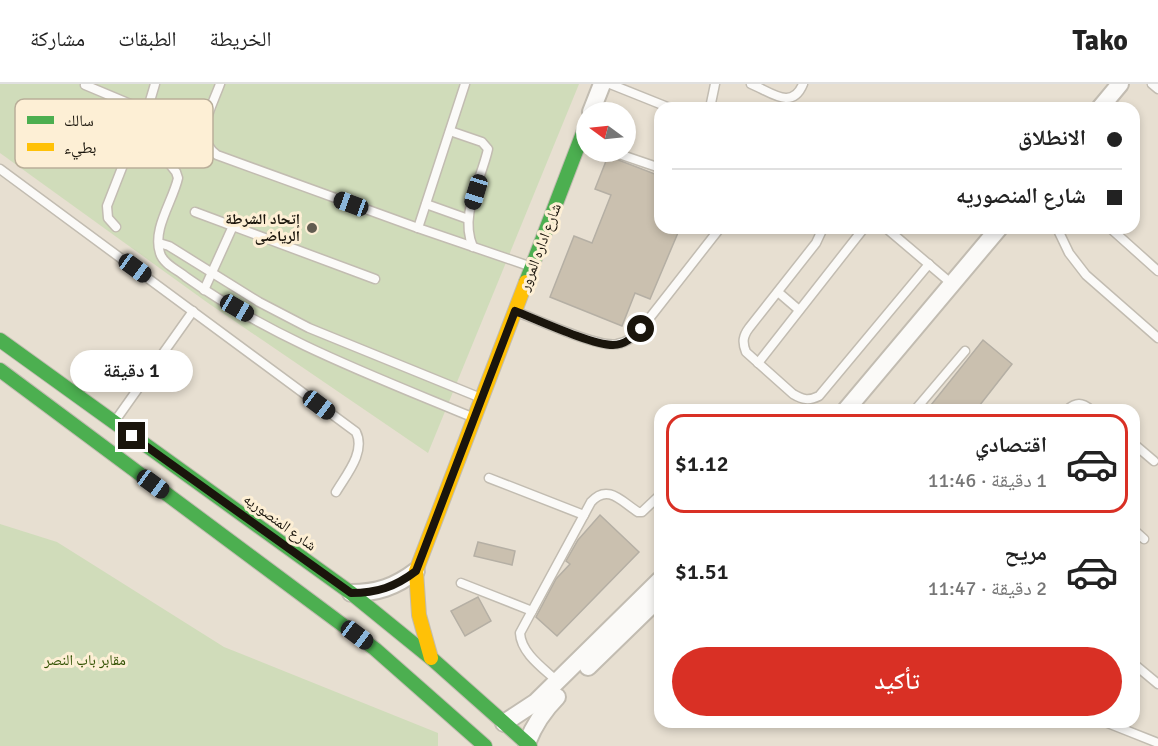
<!DOCTYPE html>
<html lang="ar">
<meta charset="utf-8">
<style>
:root{--surface:#fff;--page:#f2f2f2;--text:#222;--muted:#767676;--line:#e0e0e0;--accent:#d93025}
body{margin:0;font-family:Signika,"Noto Naskh Arabic",sans-serif;background:var(--page);color:var(--text);direction:rtl;height:100vh;display:flex;flex-direction:column;font-size:22px;white-space:nowrap}
*{box-sizing:border-box;margin:0}
p{font-size:20px;color:var(--muted)}
.icon{flex:none;width:33px;height:33px;fill:none;stroke:currentColor;stroke-width:2;stroke-linecap:round;stroke-linejoin:round}
.map{position:relative;flex:1;overflow:hidden;direction:ltr}
.side{position:absolute;left:654px;top:320px;width:486px;height:324px;display:flex;flex-direction:column;background:var(--surface);border-radius:18px;box-shadow:0 3px 9px #0003;direction:rtl}
.side>*{flex:none}
.guide{position:absolute;left:654px;top:18px;width:486px;height:132px;border-radius:18px;box-shadow:0 3px 9px #0003;direction:rtl;display:grid;align-content:center;height:132px;padding:0 18px;background:var(--surface)}
.needle{width:39px;rotate:285deg}
.controls{position:absolute;left:576px;top:18px;display:grid;gap:12px}
.controls a{display:grid;place-items:center;width:60px;height:60px;border-radius:50%;background:var(--surface);box-shadow:0 3px 9px #0003;font-size:30px}
.end{position:absolute;width:27px;height:27px;margin:-14px;border:8px solid #1a150c;background:#fff;box-shadow:0 0 0 3px #fff}
.from{border-radius:50%}
.bubble{position:absolute;height:42px;border-radius:21px;background:var(--surface);box-shadow:0 3px 9px #0003;font-size:20px;font-weight:600;line-height:42px;text-align:center;direction:rtl}
.car{position:absolute;width:18px;height:36px;margin:-18px -9px;border-radius:8px;box-shadow:0 0 4px 2px #0007;background:linear-gradient(#222 24%,#8ab4d8 0 40%,#222 0 76%,#8ab4d8 0 86%,#222 0)}
.guide b{display:flex;align-items:center;gap:21px;height:57px;font-size:22px}
.guide b+b{border-top:2px solid var(--line)}
.guide i{width:15px;height:15px;background:var(--text)}
ul{padding:10px 0 0;list-style:none}
li{display:flex;align-items:center;gap:18px;height:99px;margin:0 12px 9px;padding:0 6px;border:3px solid transparent;border-radius:18px}
li div{flex:1}
li b{display:block;font-size:22px}
li em{font-style:normal;font-weight:600}
li.on{border-color:var(--accent)}
li>.icon{width:54px;height:54px;stroke-width:1.5}
.primary-button{display:flex;gap:12px;margin-top:auto;padding:12px 18px}
.primary-button a{flex:1;height:69px;border-radius:36px;background:var(--accent);color:#fff;font-size:24px;font-weight:600;line-height:69px;text-align:center}
header{display:flex;align-items:center;gap:36px;box-sizing:border-box;height:84px;padding:0 30px;background:var(--surface);border-bottom:2px solid var(--line)}
header strong{font-size:28px}
nav{display:flex;gap:33px;margin-inline-start:auto;font-size:21px}
.map>svg:first-child{display:block}
.green{fill:#d0dcba}
.building{fill:#cac0af;stroke:#b5afa4;stroke-width:1.5}
.lines{fill:none;stroke-linecap:round;stroke-linejoin:round}
.lane-casing{stroke:#c2bcb1;stroke-width:11}
.street-casing{stroke:#c2bcb1;stroke-width:20}
.fast-casing{stroke:#c2bcb1;stroke-width:16}
.slow-casing{stroke:#c2bcb1;stroke-width:16}
.lane{stroke:#fbfaf8;stroke-width:8}
.street{stroke:#fbfaf8;stroke-width:16}
.fast{stroke:#4caf50;stroke-width:14}
.slow{stroke:#ffc107;stroke-width:14}
.route{stroke:#1a150c;stroke-width:8}
.poi-dot{fill:#625c51;stroke:#fdefd5;stroke-width:2}
.labels{text-anchor:middle;stroke-width:6;stroke-linejoin:round;paint-order:stroke}
.poi-label{font-size:15px;font-weight:bold;fill:#1a150c;stroke:#fdefd5;text-anchor:end}
.street-label{font-size:15px;fill:#1a150c;stroke:#fdefd5}
.park-label{font-size:15px;fill:#305000;stroke:#fdefd5}
.key{fill:#fdefd5;stroke:#b9ae99;stroke-width:1.5}
.key-label{font-size:16px;fill:#1a150c}
</style>
<header>
<strong>Tako</strong>
<nav><a>الخريطة</a><a>الطبقات</a><a>مشاركة</a></nav>
</header>
<div class="map">
<svg width="1158" height="662" viewBox="0 0 1158 662">
<rect width="100%" height="100%" fill="#e7dfd1"/>
<!-- green -->
<g class="green">
<path d="M0 0H579L428 369 208 219 0 69Z"/>
<path d="M0 440 57 458 224 563 438 649V662H0Z"/>
</g>
<!-- building -->
<g class="building">
<path d="M608 72 660 92V144H680L650 215 635 209 622 242 550 213 574 152 592 159 611 111 595 105Z"/>
<path d="M983 256 1012 280 976 326H927Z"/>
<path d="M600 431 639 468 557 552 536 533 556 495 570 480 566 477 578 456Z"/>
<path d="M478 458 515 467 512 481 474 472Z"/>
<path d="M478 513 491 537 465 552 451 527Z"/>
</g>
<g class="lines">
<!-- lane casing -->
<g class="lane-casing">
<g id="lane">
<path d="M220 0C212 23 192 53 217 71L418 144 529 182"/>
<path d="M610 0 670 24"/>
<path d="M751 0C771 8 792 27 803 0"/>
<path d="M1152 0 1158 5"/>
<path d="M85 1 147 27"/>
<path d="M710 24 715 0"/>
<circle cx="159" cy="57" r="17"/>
<path d="M148 43 147 27 155 0"/>
<path d="M450 47 482 58 488 65C481 97 459 131 473 163"/>
<path d="M613 68 660 84"/>
<path d="M164 73 176 88 178 94C173 117 152 145 160 169 163 180 178 186 186 193 273 255 376 293 474 334"/>
<path d="M0 85 356 348C366 368 346 391 336 408"/>
<path d="M426 120 468 135"/>
<path d="M195 128 375 195"/>
<path d="M116 143 108 134 107 122 125 76 142 59"/>
<path d="M418 144 465 0"/>
<path d="M823 144 816 159 749 244C743 252 742 258 746 268L793 310C803 316 809 317 819 312L929 180"/>
<path d="M886 144 952 200"/>
<path d="M1057 144 1069 169 1086 191 1158 254"/>
<path d="M1110 144 1158 187"/>
<path d="M159 159 169 162 259 218 309 244 481 314"/>
<path d="M204 206 233 142"/>
<path d="M778 208 799 226"/>
<path d="M517 228C538 236 599 264 617 260 628 258 633 253 641 245L720 144"/>
<path d="M758 279 864 144"/>
<path d="M915 326 965 267"/>
<path d="M1067 326C1076 318 1082 318 1091 326"/>
<path d="M115 337 193 227"/>
<path d="M1134 360 1154 377"/>
<path d="M489 394 584 431"/>
<path d="M1134 446 1144 455"/>
<path d="M461 499 532 527"/>
<path d="M1134 580 1158 600"/>
<path d="M557 597C543 584 521 569 520 549L591 418C608 399 622 418 638 428H642L660 411"/>
<path d="M1105 638 1158 659"/>
</g>
</g>
<!-- street casing -->
<g class="street-casing">
<g id="street">
<path d="M1100 24 1120 0"/>
<path d="M591 28 602 0"/>
<path d="M846 326 999 144"/>
<path d="M351 509C377 509 395 503 416 487"/>
<path d="M588 583 660 513"/>
<path d="M504 639 536 618 660 496"/>
<path d="M527 659C534 641 543 627 557 613"/>
</g>
</g>
<!-- fast casing -->
<g class="fast-casing">
<g id="fast">
<path d="M526 198 586 41"/>
<path d="M0 256 351 509 431 574 530 662"/>
<path d="M0 286 375 565 485 662"/>
</g>
</g>
<!-- slow casing -->
<g class="slow-casing">
<path id="slow" d="M431 574 419 531 416 487 526 198"/>
</g>
<!-- lane -->
<use href="#lane" class="lane"/>
<!-- street -->
<use href="#street" class="street"/>
<!-- fast -->
<use href="#fast" class="fast"/>
<!-- slow -->
<use href="#slow" class="slow"/>
</g>
<g class="lines">
<!-- route -->
<path class="route" d="M132 352 351 509C377 509 395 503 416 487L515 227C538 236 592 261 613 261 625 261 633 253 641 245"/>
</g>
<!-- markers -->
<circle class="poi-dot" cx="312" cy="144" r="6"/>
<g class="labels">
<!-- poi labels -->
<g class="poi-label">
<text x="300" y="140">إتحاد الشرطة<tspan x="300" dy="17">الرياضى</tspan></text>
</g>
<!-- street labels -->
<g class="street-label">
<text transform="translate(540 163) rotate(-69)" y="5">شارع اداره المرور</text>
<text transform="translate(280 438) rotate(36)" y="5">شارع المنصوريه</text>
</g>
<!-- park labels -->
<g class="park-label">
<text x="85" y="581">مقابر باب النصر</text>
</g>
</g>
<!-- legend -->
<rect x="15" y="15" width="198" height="69" rx="9" class="key"/>
<rect x="27" y="32" width="27" height="8" fill="#4caf50"/>
<rect x="27" y="59" width="27" height="8" fill="#ffc107"/>
<g class="key-label">
<text x="64" y="42">سالك</text>
<text x="64" y="69">بطيء</text>
</g>
</svg>
<div class="controls">
<a><svg class="needle" viewBox="-14 -14 28 28"><path d="M0-13l5 13h-10z" fill="#e53935"/><path d="M0 13l5-13h-10z" fill="#767676"/></svg></a>
</div>
<i class="end from" style="left:641px;top:245px"></i>
<i class="end" style="left:132px;top:352px"></i>
<div class="bubble" style="left:70px;top:266px;width:123px">1 دقيقة</div>
<i class="car" style="left:476px;top:108px;rotate:197deg"></i>
<i class="car" style="left:351px;top:120px;rotate:290deg"></i>
<i class="car" style="left:135px;top:184px;rotate:126deg"></i>
<i class="car" style="left:237px;top:224px;rotate:120deg"></i>
<i class="car" style="left:319px;top:321px;rotate:127deg"></i>
<i class="car" style="left:153px;top:400px;rotate:126deg"></i>
<i class="car" style="left:357px;top:551px;rotate:127deg"></i>
<div class="guide">
<b><i class="from"></i>الانطلاق</b>
<b><i></i>شارع المنصوريه</b>
</div>
<section class="side">
<ul>
<li class="on"><svg class="icon" aria-label="car" viewBox="0 0 24 24"><path d="M5 17H2v-5l4-1 3-4h7l3 4 3 1v5h-3M9 17h6M6 11h13"/><circle cx="7" cy="17" r="2"/><circle cx="17" cy="17" r="2"/></svg><div><b>اقتصادي</b><p>1 دقيقة · 11:46</p></div><em>$1.12</em></li>
<li><svg class="icon" aria-label="car" viewBox="0 0 24 24"><path d="M5 17H2v-5l4-1 3-4h7l3 4 3 1v5h-3M9 17h6M6 11h13"/><circle cx="7" cy="17" r="2"/><circle cx="17" cy="17" r="2"/></svg><div><b>مريح</b><p>2 دقيقة · 11:47</p></div><em>$1.51</em></li>
</ul>
<div class="primary-button"><a>تأكيد</a></div>
</section>
</div>
